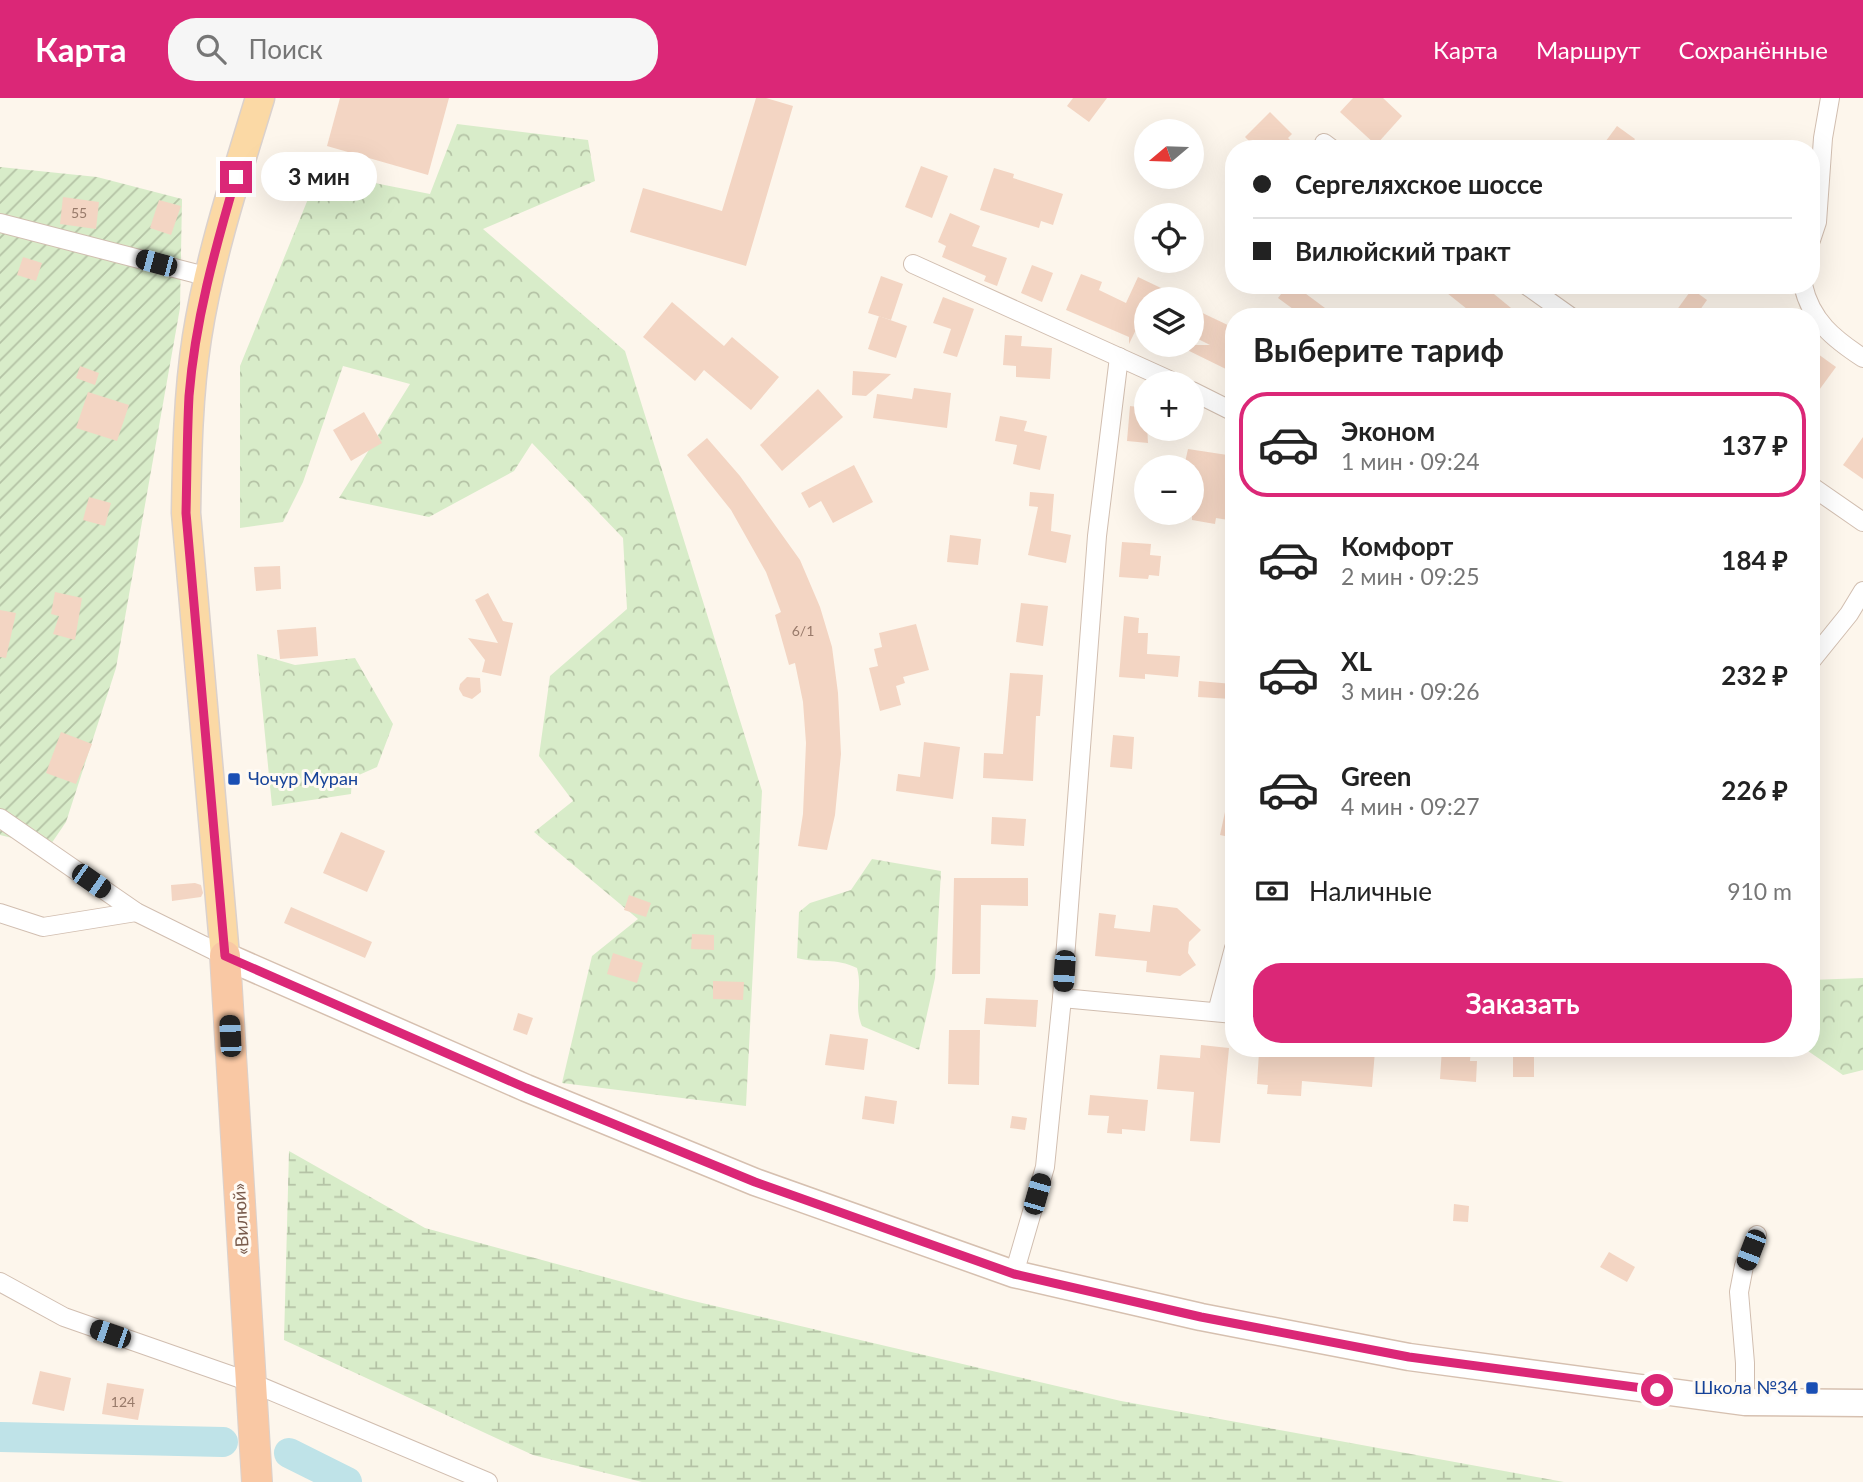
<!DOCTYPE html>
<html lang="ru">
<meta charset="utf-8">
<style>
:root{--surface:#fff;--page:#f6f6f6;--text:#222;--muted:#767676;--line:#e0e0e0;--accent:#db2777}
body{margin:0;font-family:Lato,sans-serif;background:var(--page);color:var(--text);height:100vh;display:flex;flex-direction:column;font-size:26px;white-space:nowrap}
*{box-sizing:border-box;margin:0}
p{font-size:23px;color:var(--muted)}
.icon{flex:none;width:38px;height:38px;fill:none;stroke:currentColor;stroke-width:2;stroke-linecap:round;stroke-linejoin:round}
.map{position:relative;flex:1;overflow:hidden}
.sheet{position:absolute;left:1225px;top:210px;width:595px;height:749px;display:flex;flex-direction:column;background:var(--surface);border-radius:28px;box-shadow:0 7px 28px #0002}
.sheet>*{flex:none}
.banner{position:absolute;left:1225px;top:42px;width:595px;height:154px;border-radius:28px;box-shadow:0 7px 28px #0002;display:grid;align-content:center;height:154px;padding:0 28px;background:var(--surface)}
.needle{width:46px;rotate:251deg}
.buttons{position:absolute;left:1134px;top:21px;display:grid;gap:14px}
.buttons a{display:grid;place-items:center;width:70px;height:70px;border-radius:50%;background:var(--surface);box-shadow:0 7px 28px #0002;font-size:35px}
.end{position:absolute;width:32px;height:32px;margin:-16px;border:9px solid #db2777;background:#fff;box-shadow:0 0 0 4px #fff}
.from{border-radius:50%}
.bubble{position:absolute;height:49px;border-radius:24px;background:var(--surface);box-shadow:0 7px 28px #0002;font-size:23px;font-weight:700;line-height:49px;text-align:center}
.car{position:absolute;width:21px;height:42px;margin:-21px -10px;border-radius:9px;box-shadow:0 0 5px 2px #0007;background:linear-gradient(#222 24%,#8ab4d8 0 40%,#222 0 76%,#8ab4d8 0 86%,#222 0)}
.banner b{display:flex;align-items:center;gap:24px;height:66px;font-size:26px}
.banner b+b{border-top:2px solid var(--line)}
.banner i{width:18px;height:18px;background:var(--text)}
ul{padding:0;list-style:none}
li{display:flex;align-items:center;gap:21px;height:105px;margin:0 14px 10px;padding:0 14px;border:4px solid transparent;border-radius:28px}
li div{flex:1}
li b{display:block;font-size:26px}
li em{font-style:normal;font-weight:700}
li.active{border-color:var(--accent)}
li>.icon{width:63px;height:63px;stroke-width:1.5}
h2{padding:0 28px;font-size:32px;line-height:84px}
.pay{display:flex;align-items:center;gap:18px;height:77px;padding:0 28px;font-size:26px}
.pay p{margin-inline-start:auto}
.button{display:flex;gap:14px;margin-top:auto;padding:14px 28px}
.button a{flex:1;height:80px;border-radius:28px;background:var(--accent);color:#fff;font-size:28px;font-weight:700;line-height:80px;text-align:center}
header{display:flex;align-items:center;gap:42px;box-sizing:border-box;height:98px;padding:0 35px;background:var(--accent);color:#fff}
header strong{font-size:33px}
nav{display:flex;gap:38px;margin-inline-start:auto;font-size:24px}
.search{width:490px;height:63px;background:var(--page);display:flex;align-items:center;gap:18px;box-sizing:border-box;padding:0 24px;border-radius:28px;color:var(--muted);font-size:26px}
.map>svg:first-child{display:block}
.forest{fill:url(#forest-crowns)}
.wetland{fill:url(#wetland-marsh)}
.garden{fill:url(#garden-furrows)}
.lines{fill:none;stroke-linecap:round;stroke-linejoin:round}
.river{stroke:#bfe3e8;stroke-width:30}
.building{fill:#f3d5c3}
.minor-casing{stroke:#d1beb0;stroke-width:20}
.secondary-casing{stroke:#d6c0b0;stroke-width:29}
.primary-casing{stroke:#dad1cd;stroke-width:31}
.trunk-casing{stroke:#dad1cd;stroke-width:32}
.minor{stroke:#fff;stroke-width:18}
.secondary{stroke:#fff;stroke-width:26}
.primary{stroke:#fbd9a5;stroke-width:28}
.trunk{stroke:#f9c8a4;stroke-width:30}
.route{stroke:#db2777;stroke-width:9}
.transit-dot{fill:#1a4fb4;stroke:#fffaf3;stroke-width:2.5}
.labels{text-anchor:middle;stroke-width:6;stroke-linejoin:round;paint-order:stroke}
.number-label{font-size:14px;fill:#987a6a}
.transit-label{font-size:18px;fill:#164399;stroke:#fffaf3;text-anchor:start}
.street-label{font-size:18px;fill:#7a5c4d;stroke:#fffaf3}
</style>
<header>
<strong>Карта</strong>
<div class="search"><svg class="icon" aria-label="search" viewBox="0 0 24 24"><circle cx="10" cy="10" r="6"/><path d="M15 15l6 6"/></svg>Поиск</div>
<nav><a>Карта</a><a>Маршрут</a><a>Сохранённые</a></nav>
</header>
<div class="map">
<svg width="1863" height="1384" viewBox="0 0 1863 1384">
<defs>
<pattern id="forest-crowns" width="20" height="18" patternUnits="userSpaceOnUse" patternTransform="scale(1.75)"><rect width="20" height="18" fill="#d8ecc9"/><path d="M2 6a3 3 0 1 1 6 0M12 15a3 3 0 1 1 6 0" fill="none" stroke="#b4c2a5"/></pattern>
<pattern id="wetland-marsh" width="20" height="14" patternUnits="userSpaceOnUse" patternTransform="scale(1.75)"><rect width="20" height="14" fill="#d8ecc9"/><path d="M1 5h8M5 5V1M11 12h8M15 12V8" fill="none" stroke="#b4c2a5"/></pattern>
<pattern id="garden-furrows" width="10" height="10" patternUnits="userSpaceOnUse" patternTransform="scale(1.75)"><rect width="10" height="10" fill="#d8ecc9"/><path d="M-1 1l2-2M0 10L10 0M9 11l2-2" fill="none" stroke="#b4c2a5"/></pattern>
</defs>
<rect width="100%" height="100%" fill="#fdf6ec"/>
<!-- forest -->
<g class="forest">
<path d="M457 26 588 42 595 83 483 131 625 253 762 693 746 1008 562 985 592 858 638 821 534 734 573 703 539 658 550 578 627 511 623 440 532 345 514 373 429 419 339 400 410 286 343 268 303 384 283 424 240 430V268L319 74 430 96Z"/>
<path d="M257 556 295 567 355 560 393 626 377 669 352 680 351 696 272 708Z"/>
<path d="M872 761 941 773 935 880 919 952 862 928C853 906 863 892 857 870 835 859 820 866 797 860L799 814 810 805 851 792Z"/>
<path d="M1863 880V972L1843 977 1808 953V950H1811V882Z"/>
</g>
<!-- wetland -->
<path class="wetland" d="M289 1053 425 1130 685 1201 1121 1303 1564 1384H642L533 1357 284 1242Z"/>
<!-- garden -->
<path class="garden" d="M0 69 97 79 182 101 180 210 116 570 66 724 49 749 0 737Z"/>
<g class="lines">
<!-- river -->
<g class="river">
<path d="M0 1339 223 1344"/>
<path d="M289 1355 347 1384"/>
</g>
</g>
<!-- building -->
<g class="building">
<path d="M340 0H449L428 77 327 48Z"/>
<path d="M756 0H766L793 8 746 168 630 134 643 90 722 113Z"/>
<path d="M1073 0H1107L1089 24 1067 8Z"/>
<path d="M1353 0H1383L1402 18 1376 47 1340 14Z"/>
<path d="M1270 14 1292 36 1288 40 1299 51H1257L1245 39Z"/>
<path d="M1617 28 1635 41 1628 51H1600Z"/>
<path d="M921 68 948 78 932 120 905 109Z"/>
<path d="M994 70 1014 76 1013 80 1063 96 1053 127 1041 123 1039 130 980 112Z"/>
<path d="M63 99 99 104 96 131 60 126Z"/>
<path d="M159 102 181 108 171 137 150 130Z"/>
<path d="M950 115 980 128 972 148 1007 160 997 188 984 183 986 178 942 159 946 148 938 144Z"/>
<path d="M23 159 42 165 36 183 17 177Z"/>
<path d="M1032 167 1053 175 1042 204 1021 195Z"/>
<path d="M1081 176 1102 184 1099 192 1126 205 1138 179 1184 201H1146V211L1129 246V239L1066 212Z"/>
<path d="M881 178 903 186 891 222 868 215Z"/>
<path d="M1288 187H1294L1325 210 1318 219H1304L1278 200Z"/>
<path d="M1437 187H1483L1522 219H1477Z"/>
<path d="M1692 191 1707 202 1695 219H1684L1676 213Z"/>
<path d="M943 199 974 211 957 259 943 255 951 231 933 225Z"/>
<path d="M672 204 724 248 732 239 779 279 751 312 704 272 695 283 643 239Z"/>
<path d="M1192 210 1234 230V275L1177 247H1210L1192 238Z"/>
<path d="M879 218 907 228 896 260 868 251Z"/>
<path d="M1005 237 1022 238 1021 248 1052 250 1050 281 1016 279V268L1003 267Z"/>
<path d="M1811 251 1836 269 1811 303Z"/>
<path d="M80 268 99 275 95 287 76 280Z"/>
<path d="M853 273 891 276 866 298 852 297Z"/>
<path d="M914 290 951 295 947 330 873 320 877 296 912 301Z"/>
<path d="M818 291 843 319 782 373 760 347Z"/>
<path d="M88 294 129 307 117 343 76 330Z"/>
<path d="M1130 308 1146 310 1148 345 1127 343Z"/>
<path d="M364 314 382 345 351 363 333 332Z"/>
<path d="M1000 318 1027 323 1024 333 1047 338 1040 372 1013 366 1017 347 995 343Z"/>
<path d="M1863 339V381L1843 367Z"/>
<path d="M707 340 740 378 800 462 820 509 832 549 838 595 841 656 835 717 827 752 798 748 803 716 806 645 803 604 795 565 789 567 775 517 781 514 766 474 731 412 687 357Z"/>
<path d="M1188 351 1234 358V423L1216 420 1215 426 1192 422V369H1184Z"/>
<path d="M854 367 873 404 833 425 821 403 809 410 801 395Z"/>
<path d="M1030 394 1054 396 1051 433 1071 437 1066 465 1028 457 1038 409 1029 408Z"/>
<path d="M89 399 111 405 105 428 83 422Z"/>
<path d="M950 437 981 441 978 467 947 464Z"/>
<path d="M1122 444 1151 446 1150 457 1161 458 1159 478 1149 477 1148 481 1119 479Z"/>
<path d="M280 468 281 491 256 493 254 469Z"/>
<path d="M55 494 82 500 75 542 53 536 59 518 51 516Z"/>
<path d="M488 495 503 523 513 525 501 578 482 574 485 562 468 540 498 545 475 502Z"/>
<path d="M1021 505 1048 508 1043 548 1016 544Z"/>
<path d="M0 512 16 515 6 560 0 559Z"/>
<path d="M1124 518 1139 520 1138 535H1148L1147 556 1180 558 1178 579 1145 576V581L1119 579Z"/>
<path d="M916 526 929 572 903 579 905 585 896 588 901 607 880 613 869 570 878 568 874 551 882 549 879 535Z"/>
<path d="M316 529 318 558 280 561 277 532Z"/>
<path d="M1010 575 1043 577 1040 618H1036L1033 683 983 680 984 655 1003 656Z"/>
<path d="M467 579 480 580 481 594 472 601 463 598 459 591 460 586Z"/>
<path d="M1199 583 1233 586 1231 601 1198 599Z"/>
<path d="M61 634 92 646 76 686 46 675Z"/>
<path d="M1113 637 1134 639 1132 671 1110 669Z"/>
<path d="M924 644 960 649 953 701 896 693 898 676 920 679Z"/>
<path d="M1228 700 1234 701V740L1220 737Z"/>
<path d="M992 719 1026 721 1024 748 991 746Z"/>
<path d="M341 734 385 753 367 794 323 775Z"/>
<path d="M954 780H1028V808L981 807 980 876H952Z"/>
<path d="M195 785 201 787 203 795 201 799 172 803 171 787Z"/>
<path d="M629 797 651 805 646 819 624 812Z"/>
<path d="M1153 807 1177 810 1201 832 1189 844 1188 855 1196 867 1180 878 1146 874 1147 863 1095 858 1099 815 1116 817 1114 830 1150 834Z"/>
<path d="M291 809 372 844 365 860 284 825Z"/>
<path d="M692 836 714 837V852L691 851Z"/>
<path d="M613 855 643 865 637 885 607 876Z"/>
<path d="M713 883 744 884 743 902 713 901Z"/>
<path d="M986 900 1038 902 1036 929 984 926Z"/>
<path d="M518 915 533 920 527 937 513 932Z"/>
<path d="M949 932H980L979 987 948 986Z"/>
<path d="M830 936 868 941 864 972 825 967Z"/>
<path d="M1201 947 1229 950 1220 1045 1190 1043 1194 994 1157 991 1160 957 1200 960Z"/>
<path d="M1328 950 1375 953 1372 989 1302 983 1301 998 1267 996 1268 987 1257 986 1259 954 1327 959Z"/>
<path d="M1442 950H1471L1470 963H1477L1476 984 1440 981Z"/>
<rect x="1513" y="950" width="21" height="29"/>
<path d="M1090 997 1148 1002 1145 1033 1122 1031V1036L1107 1035 1109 1018 1088 1017Z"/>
<path d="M865 998 897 1003 894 1026 862 1021Z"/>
<path d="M1012 1018 1027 1020 1025 1032 1010 1030Z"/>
<path d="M1454 1106 1469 1108 1468 1124 1453 1123Z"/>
<path d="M1609 1154 1635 1169 1627 1184 1600 1169Z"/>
<path d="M40 1273 71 1280 64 1313 32 1306Z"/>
<path d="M107 1285 144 1291 138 1322 102 1316Z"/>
</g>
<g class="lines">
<!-- minor casing -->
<g class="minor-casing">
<g id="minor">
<path d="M1324 45 1332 51"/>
<path d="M0 125 209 179"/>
<path d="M1811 142 1817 124 1823 40 1830 0"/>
<path d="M913 166 1176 285"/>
<path d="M1526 187 1571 219"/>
<path d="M1803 187C1811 223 1834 241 1863 260"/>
<path d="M1192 293 1234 314"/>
<path d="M1811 388 1863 424"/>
<path d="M1811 563 1849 516 1863 493"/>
<path d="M0 720 136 814 225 858"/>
<path d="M0 815 43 829 136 814"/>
<path d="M1062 900 1234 916"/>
<path d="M1217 914 1234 850"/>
<path d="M1014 1176 1045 1069 1062 900 1097 438 1119 259"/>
<path d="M0 1184 64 1219 250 1284 488 1384"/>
<path d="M1745 1304V1265L1739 1194 1744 1168 1757 1137"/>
</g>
</g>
<!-- secondary casing -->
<g class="secondary-casing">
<path id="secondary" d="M225 858 526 990 755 1084 1014 1176 1201 1219 1409 1259 1745 1304 1863 1305"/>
</g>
<!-- primary casing -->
<g class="primary-casing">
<path id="primary" d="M225 858 186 415C187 356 188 297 197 239 210 157 236 79 260 0"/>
</g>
<!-- trunk casing -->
<g class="trunk-casing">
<path id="trunk" d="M225 858 257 1384"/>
</g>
<!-- minor -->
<use href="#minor" class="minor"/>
<!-- secondary -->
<use href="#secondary" class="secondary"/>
<!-- primary -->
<use href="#primary" class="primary"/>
<!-- trunk -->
<use href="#trunk" class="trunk"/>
</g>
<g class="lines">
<!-- route -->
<path class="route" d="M236 79C215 151 195 223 189 298 187 337 187 376 186 415L225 858 526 990 755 1084 1014 1176 1201 1219 1409 1259 1657 1292"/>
</g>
<!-- markers -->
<g class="transit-dot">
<rect x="227" y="674" width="14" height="14" rx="3.5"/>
<rect x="1805" y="1283" width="14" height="14" rx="3.5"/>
</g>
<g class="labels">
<!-- number labels -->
<g class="number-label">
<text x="79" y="120">55</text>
<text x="803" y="538">6/1</text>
<text x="123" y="1309">124</text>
</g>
<!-- transit labels -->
<g class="transit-label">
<text x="248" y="687">Чочур Муран</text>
<text x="1798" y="1296" text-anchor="end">Школа №34</text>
</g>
<!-- street labels -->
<g class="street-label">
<text transform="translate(241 1121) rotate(-93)" y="6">«Вилюй»</text>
</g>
</g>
</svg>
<div class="buttons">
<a><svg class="needle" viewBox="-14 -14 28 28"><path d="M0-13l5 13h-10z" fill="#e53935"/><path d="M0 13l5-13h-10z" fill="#767676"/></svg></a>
<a><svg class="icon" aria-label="locate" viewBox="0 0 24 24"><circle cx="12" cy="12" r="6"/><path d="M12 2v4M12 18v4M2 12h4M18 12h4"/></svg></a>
<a><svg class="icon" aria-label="layers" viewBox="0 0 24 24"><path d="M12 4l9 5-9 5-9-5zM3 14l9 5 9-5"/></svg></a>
<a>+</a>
<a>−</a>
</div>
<i class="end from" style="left:1657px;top:1292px"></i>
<i class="end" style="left:236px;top:79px"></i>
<div class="bubble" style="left:261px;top:54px;width:116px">3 мин</div>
<i class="car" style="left:156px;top:165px;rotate:285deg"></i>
<i class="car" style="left:91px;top:783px;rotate:125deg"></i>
<i class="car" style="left:1064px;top:873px;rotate:184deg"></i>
<i class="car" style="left:230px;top:938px;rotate:357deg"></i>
<i class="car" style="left:1037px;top:1096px;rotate:16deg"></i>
<i class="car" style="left:1751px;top:1152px;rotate:201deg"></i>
<i class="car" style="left:110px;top:1236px;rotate:289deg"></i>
<div class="banner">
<b><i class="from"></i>Сергеляхское шоссе</b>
<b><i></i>Вилюйский тракт</b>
</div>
<section class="sheet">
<h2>Выберите тариф</h2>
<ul>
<li class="active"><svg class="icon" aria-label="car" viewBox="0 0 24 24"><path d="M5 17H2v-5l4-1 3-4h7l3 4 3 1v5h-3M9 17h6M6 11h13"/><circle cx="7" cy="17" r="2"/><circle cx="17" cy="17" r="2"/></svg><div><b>Эконом</b><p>1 мин · 09:24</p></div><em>137 ₽</em></li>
<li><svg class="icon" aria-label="car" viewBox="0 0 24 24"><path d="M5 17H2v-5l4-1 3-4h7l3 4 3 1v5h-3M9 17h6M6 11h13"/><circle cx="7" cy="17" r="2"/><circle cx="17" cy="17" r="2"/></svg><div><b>Комфорт</b><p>2 мин · 09:25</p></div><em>184 ₽</em></li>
<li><svg class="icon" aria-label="car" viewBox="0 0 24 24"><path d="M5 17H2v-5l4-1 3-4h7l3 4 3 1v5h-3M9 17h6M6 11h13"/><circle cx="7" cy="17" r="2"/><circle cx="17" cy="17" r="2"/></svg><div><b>XL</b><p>3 мин · 09:26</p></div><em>232 ₽</em></li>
<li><svg class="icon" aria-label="car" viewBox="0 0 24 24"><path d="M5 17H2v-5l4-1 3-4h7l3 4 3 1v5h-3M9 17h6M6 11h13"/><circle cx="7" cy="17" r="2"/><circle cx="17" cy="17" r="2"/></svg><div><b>Green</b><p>4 мин · 09:27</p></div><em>226 ₽</em></li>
</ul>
<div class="pay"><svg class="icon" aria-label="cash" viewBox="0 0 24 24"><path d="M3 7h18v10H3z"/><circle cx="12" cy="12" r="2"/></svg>Наличные<p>910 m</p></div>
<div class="button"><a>Заказать</a></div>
</section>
</div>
